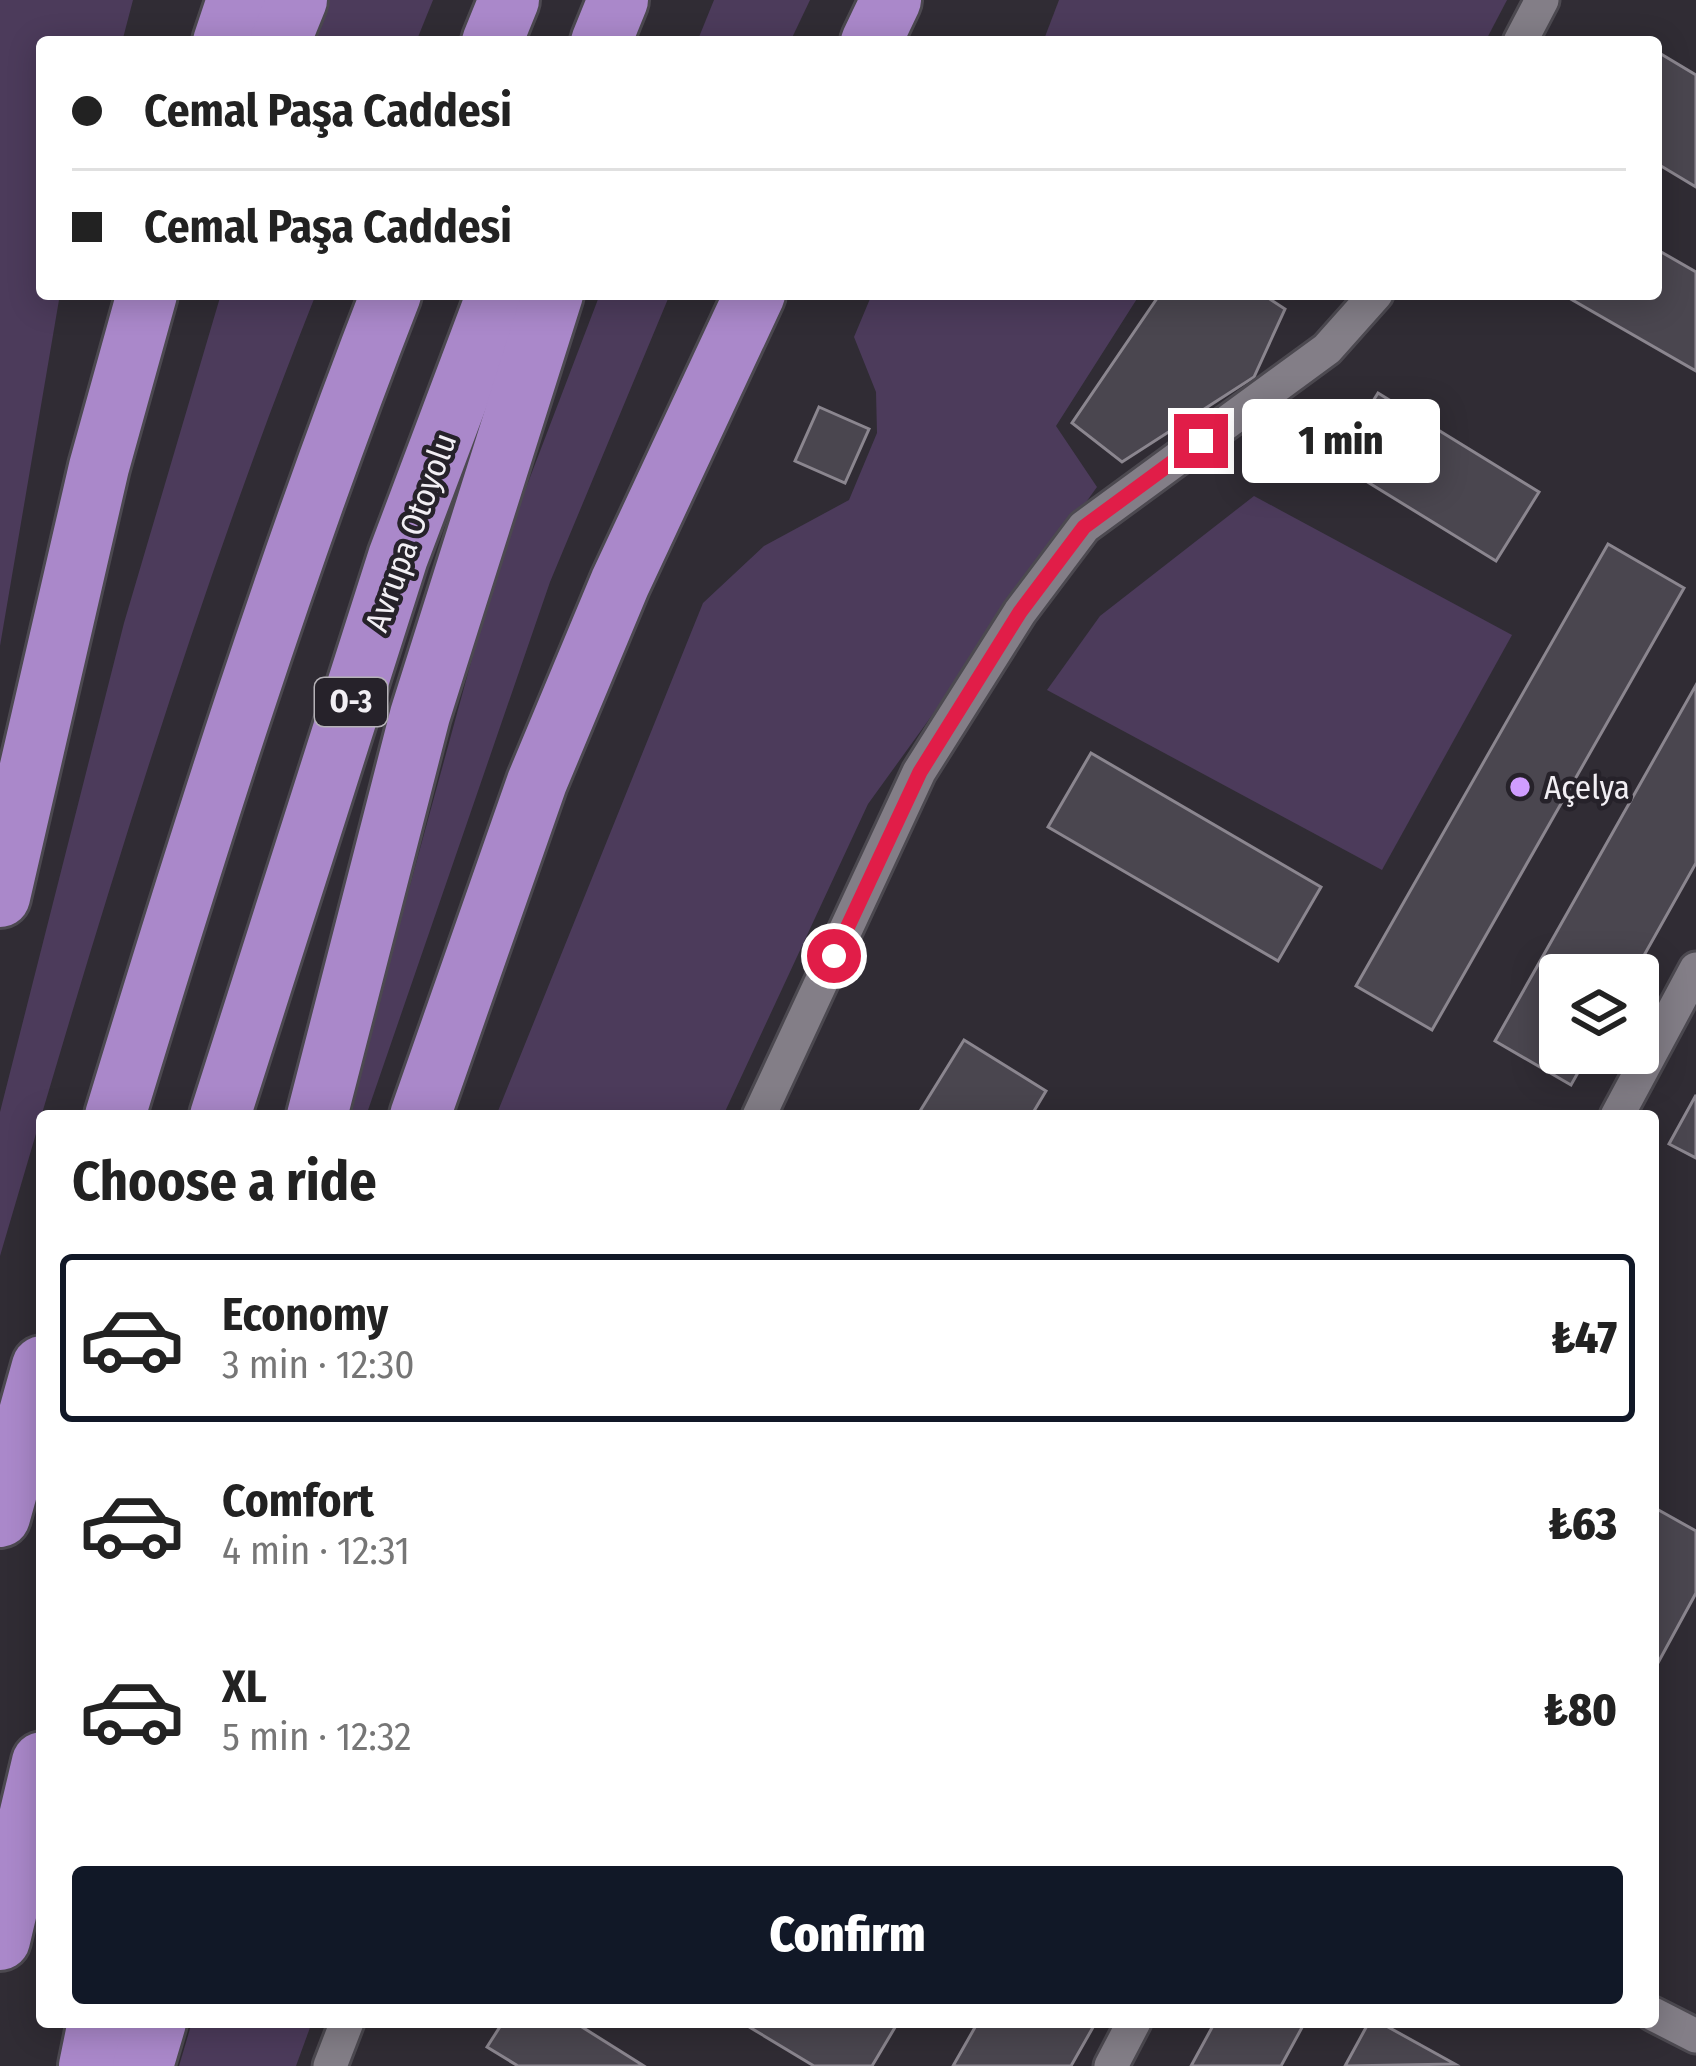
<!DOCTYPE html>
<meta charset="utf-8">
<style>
:root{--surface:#fff;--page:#f2f2f2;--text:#222;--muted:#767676;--line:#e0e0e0;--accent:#111827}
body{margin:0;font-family:"Fira Sans Condensed",sans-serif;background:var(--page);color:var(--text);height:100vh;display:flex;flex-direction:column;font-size:45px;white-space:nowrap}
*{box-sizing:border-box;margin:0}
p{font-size:39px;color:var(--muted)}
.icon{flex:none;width:66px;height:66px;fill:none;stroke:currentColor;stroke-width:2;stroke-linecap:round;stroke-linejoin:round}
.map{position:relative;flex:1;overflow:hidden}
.drawer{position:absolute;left:36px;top:1110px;width:1623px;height:918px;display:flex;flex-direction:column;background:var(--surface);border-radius:12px;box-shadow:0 6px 30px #0003}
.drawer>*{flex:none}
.top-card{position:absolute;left:36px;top:36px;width:1626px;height:264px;border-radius:12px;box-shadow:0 6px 30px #0003;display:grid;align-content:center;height:264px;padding:0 36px;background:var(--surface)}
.tools{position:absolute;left:1539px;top:954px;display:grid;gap:24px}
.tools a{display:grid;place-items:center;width:120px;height:120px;border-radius:12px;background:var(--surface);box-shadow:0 6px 30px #0003;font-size:60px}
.end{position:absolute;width:54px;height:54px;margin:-27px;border:15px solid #e11d48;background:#fff;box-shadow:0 0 0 6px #fff}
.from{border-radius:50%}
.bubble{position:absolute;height:84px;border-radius:12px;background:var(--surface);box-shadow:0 6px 30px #0003;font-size:39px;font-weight:800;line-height:84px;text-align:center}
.top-card b{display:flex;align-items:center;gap:42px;height:114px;font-size:45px}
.top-card b+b{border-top:3px solid var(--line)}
.top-card i{width:30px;height:30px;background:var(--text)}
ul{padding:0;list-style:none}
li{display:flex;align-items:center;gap:36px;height:168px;margin:0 24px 18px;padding:0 12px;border:6px solid transparent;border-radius:12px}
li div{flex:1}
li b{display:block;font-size:45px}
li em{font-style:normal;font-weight:800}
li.current{border-color:var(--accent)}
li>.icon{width:108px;height:108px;stroke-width:1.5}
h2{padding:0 36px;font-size:54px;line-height:144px}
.cta{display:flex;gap:24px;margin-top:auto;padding:24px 36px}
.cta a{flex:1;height:138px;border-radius:12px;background:var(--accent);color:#fff;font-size:48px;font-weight:800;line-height:138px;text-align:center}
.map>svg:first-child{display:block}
.green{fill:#4c3b5b}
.building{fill:#4a464f;stroke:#8b868f;stroke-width:3}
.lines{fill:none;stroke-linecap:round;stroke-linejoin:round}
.minor-casing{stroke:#4c4950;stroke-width:39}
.motorway-casing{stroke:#4c4950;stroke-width:66}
.minor{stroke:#837e87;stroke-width:33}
.motorway{stroke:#aa88ca;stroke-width:60}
.route{stroke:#e11d48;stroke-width:15}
.poi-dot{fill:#d09dff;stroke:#26222a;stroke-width:4.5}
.labels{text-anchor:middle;stroke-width:9;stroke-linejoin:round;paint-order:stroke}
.shield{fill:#26222a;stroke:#b5b2b7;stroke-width:3}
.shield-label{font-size:30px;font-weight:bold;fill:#f2eff4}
.street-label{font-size:33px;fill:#f2eff4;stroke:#26222a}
.poi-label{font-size:33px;fill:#f2eff4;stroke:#26222a;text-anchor:start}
</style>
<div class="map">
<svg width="1696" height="2066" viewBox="0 0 1696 2066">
<rect width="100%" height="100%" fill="#302c34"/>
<!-- green -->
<g class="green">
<path d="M0 0H133L122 42H42V294H60L0 646Z"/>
<path d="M324 0H433L416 42H309Z"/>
<path d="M714 0H810L790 42H697Z"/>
<path d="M1059 0H1507L1485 42H1043Z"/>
<path d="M221 294H316C191 608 95 932 0 1256V1112L124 623Z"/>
<path d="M600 294H670L550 582 366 1116H347L500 556Z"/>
<path d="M872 294H1140L1056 426 1097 487 868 804 723 1116H496L703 603 764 546 849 500 877 433 876 392 854 337Z"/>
<path d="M1254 496 1512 635 1382 870 1047 690 1100 616Z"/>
<path d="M192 2022H312L296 2066H179Z"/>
</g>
<!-- building -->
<g class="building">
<path d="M1656 51 1696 75V187L1656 163Z"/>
<path d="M1656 249 1696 272V371L1562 294H1656Z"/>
<path d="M1160 294H1262L1285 309 1254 377 1122 462 1072 423Z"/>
<path d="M1378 393 1539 492 1496 561 1335 462Z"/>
<path d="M819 407 869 429 845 483 795 461Z"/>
<path d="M1608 544 1684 588 1432 1030 1356 986Z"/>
<path d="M1696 685V863L1633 975H1560V1053H1589L1571 1085 1495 1041Z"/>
<path d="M1091 753 1321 887 1278 961 1048 827Z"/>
<path d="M964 1040 1046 1091 1031 1116H917Z"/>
<path d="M1696 1095V1158L1669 1144Z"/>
<path d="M1655 1508 1696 1531V1593L1653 1672Z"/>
<path d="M503 2022H574L644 2066H518L487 2047Z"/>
<path d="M741 2022H894L897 2024 872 2066H814Z"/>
<path d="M978 2022H1096L1071 2066H953Z"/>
<path d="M1215 2022H1305L1281 2066H1191Z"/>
<path d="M1369 2022H1379L1455 2064 1345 2066Z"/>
</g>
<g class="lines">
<!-- minor casing -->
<g class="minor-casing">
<g id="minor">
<path d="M1520 42 1542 0"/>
<path d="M759 1116 919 772 1020 612 1084 527 1327 349 1376 294"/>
<path d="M1617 1116 1696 969"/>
<path d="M1653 2014 1696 2036"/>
<path d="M330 2066 347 2022"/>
<path d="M1111 2066 1134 2022"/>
</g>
</g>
<!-- motorway casing -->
<g class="motorway-casing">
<g id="motorway">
<path d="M223 42 237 0"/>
<path d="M280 42 297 0"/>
<path d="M492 42 509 0"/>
<path d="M601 42 618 0"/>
<path d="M871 42 891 0"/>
<path d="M0 897 99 467 147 294"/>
<path d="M115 1116C199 839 286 563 391 294"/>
<path d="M220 1116 398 557 497 294"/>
<path d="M317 1116 420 715 553 294"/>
<path d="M420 1116 537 782 620 583 755 294"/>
<path d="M0 1517 42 1366"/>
<path d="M0 1940 42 1762"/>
<path d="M89 2066 98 2022"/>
<path d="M143 2066 156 2022"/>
</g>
</g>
<!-- minor -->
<use href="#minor" class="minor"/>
<!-- motorway -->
<use href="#motorway" class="motorway"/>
</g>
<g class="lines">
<!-- route -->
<path class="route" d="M834 956 920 772 1020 612 1084 527 1201 441"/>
</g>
<!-- markers -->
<circle class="poi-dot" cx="1520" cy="787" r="12"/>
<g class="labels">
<!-- shield labels -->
<rect class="shield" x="315" y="678" width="72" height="48" rx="9"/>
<g class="shield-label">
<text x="351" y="712">O-3</text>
</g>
<!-- street labels -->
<g class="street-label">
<text transform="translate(410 532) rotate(-70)" y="12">Avrupa Otoyolu</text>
</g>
<!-- poi labels -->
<g class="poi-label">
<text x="1544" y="799">Açelya</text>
</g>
</g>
</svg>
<div class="tools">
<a><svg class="icon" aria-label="layers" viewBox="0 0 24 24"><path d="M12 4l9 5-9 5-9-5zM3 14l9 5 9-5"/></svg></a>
</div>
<i class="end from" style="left:834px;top:956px"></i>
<i class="end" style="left:1201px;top:441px"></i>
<div class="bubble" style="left:1242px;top:399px;width:198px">1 min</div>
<div class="top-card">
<b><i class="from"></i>Cemal Paşa Caddesi</b>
<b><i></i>Cemal Paşa Caddesi</b>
</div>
<section class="drawer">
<h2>Choose a ride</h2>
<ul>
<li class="current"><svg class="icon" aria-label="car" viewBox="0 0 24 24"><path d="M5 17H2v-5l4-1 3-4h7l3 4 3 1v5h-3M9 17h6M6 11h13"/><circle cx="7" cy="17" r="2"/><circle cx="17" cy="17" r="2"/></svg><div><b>Economy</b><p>3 min · 12:30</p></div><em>₺47</em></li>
<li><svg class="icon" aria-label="car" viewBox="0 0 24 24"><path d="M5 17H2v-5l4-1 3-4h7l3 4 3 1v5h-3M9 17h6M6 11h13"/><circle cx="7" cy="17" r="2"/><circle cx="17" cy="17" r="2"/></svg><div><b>Comfort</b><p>4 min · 12:31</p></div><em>₺63</em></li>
<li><svg class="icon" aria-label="car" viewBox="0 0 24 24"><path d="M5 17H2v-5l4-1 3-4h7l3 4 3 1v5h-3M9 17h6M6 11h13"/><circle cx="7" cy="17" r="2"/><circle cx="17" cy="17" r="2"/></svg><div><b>XL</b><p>5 min · 12:32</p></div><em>₺80</em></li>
</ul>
<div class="cta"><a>Confirm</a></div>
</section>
</div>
